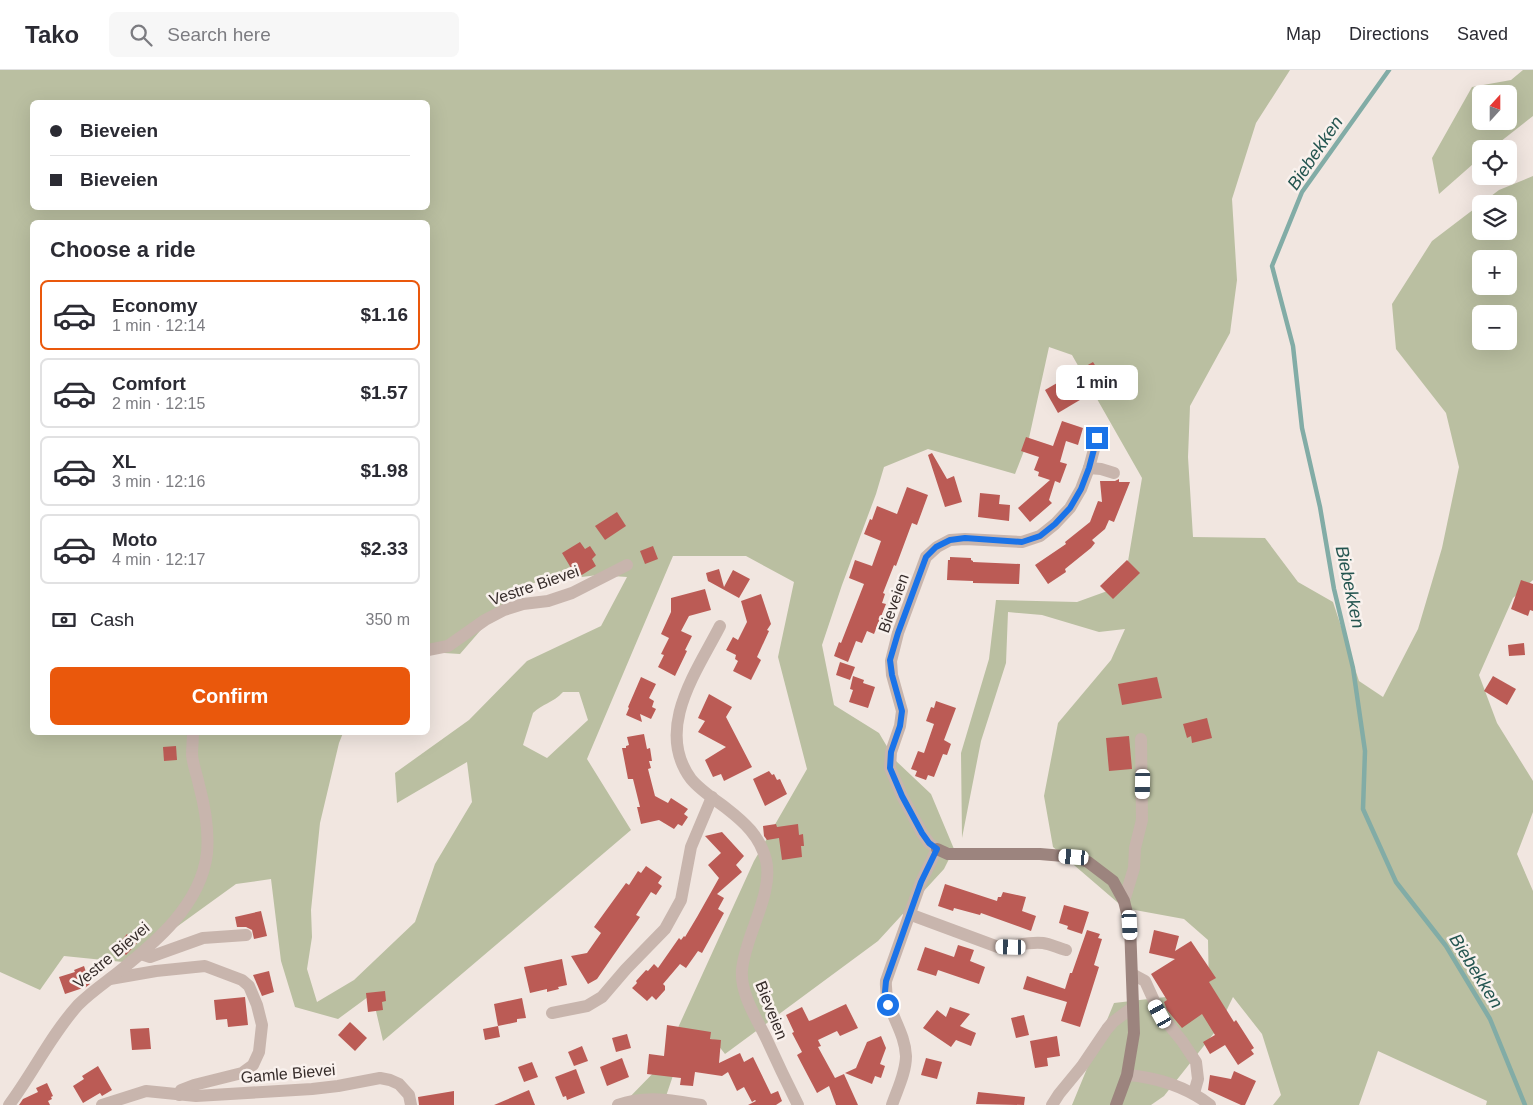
<!DOCTYPE html>
<meta charset="utf-8">
<style>
:root{--surface:#fff;--page:#f7f7f7;--text:#2b2b33;--muted:#7c7c81;--line:#e1e1e2;--accent:#ea580c}
body{margin:0;font-family:Helvetica,sans-serif;background:var(--page);color:var(--text);height:100vh;display:flex;flex-direction:column;font-size:19px;white-space:nowrap}
*{box-sizing:border-box;margin:0}
p{font-size:16px;color:var(--muted)}
.icon{flex:none;width:28px;height:28px;fill:none;stroke:currentColor;stroke-width:2;stroke-linecap:round;stroke-linejoin:round}
.map{position:relative;flex:1;overflow:hidden}
.drawer{position:absolute;left:30px;top:150px;width:400px;height:515px;display:flex;flex-direction:column;background:var(--surface);border-radius:8px;box-shadow:0 5px 20px #0002}
.drawer>*{flex:none}
.top-card{position:absolute;left:30px;top:30px;width:400px;height:110px;border-radius:8px;box-shadow:0 5px 20px #0002;display:grid;align-content:center;height:110px;padding:0 20px;background:var(--surface)}
.needle{width:32px;rotate:21deg}
.buttons{position:absolute;left:1472px;top:15px;display:grid;gap:10px}
.buttons a{display:grid;place-items:center;width:45px;height:45px;border-radius:8px;background:var(--surface);box-shadow:0 5px 20px #0002;font-size:25px}
.end{position:absolute;width:22px;height:22px;margin:-11px;border:6px solid #1a73e8;background:#fff;box-shadow:0 0 0 2px #fff}
.from{border-radius:50%}
.bubble{position:absolute;height:35px;border-radius:8px;background:var(--surface);box-shadow:0 5px 20px #0002;font-size:16px;font-weight:700;line-height:35px;text-align:center}
.car{position:absolute;width:15px;height:30px;margin:-15px -8px;border-radius:6px;box-shadow:0 0 4px 1px #0007;background:linear-gradient(#fff 24%,#345 0 40%,#fff 0 76%,#345 0 86%,#fff 0)}
.top-card b{display:flex;align-items:center;gap:18px;height:48px;font-size:19px}
.top-card b+b{border-top:1px solid var(--line)}
.top-card i{width:12px;height:12px;background:var(--text)}
ul{padding:0;list-style:none}
li{display:flex;align-items:center;gap:15px;height:70px;margin:0 10px 8px;padding:0 10px;border:2px solid var(--line);border-radius:8px}
li div{flex:1}
li b{display:block;font-size:19px}
li em{font-style:normal;font-weight:700}
li.on{border-color:var(--accent)}
li>.icon{width:45px;height:45px;stroke-width:1.5}
h2{padding:0 20px;font-size:22px;line-height:60px}
.pay{display:flex;align-items:center;gap:12px;height:55px;padding:0 20px;font-size:19px}
.pay p{margin-inline-start:auto}
.primary-button{display:flex;gap:10px;margin-top:auto;padding:10px 20px}
.primary-button a{flex:1;height:58px;border-radius:8px;background:var(--accent);color:#fff;font-size:20px;font-weight:700;line-height:58px;text-align:center}
header{display:flex;align-items:center;gap:30px;box-sizing:border-box;height:70px;padding:0 25px;background:var(--surface);border-bottom:1px solid var(--line)}
header strong{font-size:24px}
nav{display:flex;gap:28px;margin-inline-start:auto;font-size:18px}
.search{width:350px;height:45px;background:var(--page);display:flex;align-items:center;gap:12px;box-sizing:border-box;padding:0 18px;border-radius:8px;color:var(--muted);font-size:19px}
.map>svg:first-child{display:block}
.green{fill:#babfa1;fill-rule:evenodd}
.lines{fill:none;stroke-linecap:round;stroke-linejoin:round}
.stream{stroke:#82aca6;stroke-width:4.5}
.building{fill:#bb5b55}
.street{stroke:#c8b5ad;stroke-width:12}
.secondary{stroke:#9c847e;stroke-width:12}
.route{stroke:#1a73e8;stroke-width:6}
.labels{text-anchor:middle;stroke-width:5;stroke-linejoin:round;paint-order:stroke}
.street-label{font-size:16px;fill:#372d2b;stroke:#f9f1ed}
.water-label{font-size:18px;font-style:italic;fill:#245550;stroke:#f9f1ed}
</style>
<header>
<strong>Tako</strong>
<div class="search"><svg class="icon" aria-label="search" viewBox="0 0 24 24"><circle cx="10" cy="10" r="6"/><path d="M15 15l6 6"/></svg>Search here</div>
<nav><a>Map</a><a>Directions</a><a>Saved</a></nav>
</header>
<div class="map">
<svg width="1533" height="1035" viewBox="0 0 1533 1035">
<rect width="100%" height="100%" fill="#f1e6e0"/>
<!-- green -->
<g class="green">
<path d="M0 0H1290L1256 53 1232 129 1237 210 1230 263 1190 336 1188 387 1193 467 1265 468 1298 512 1333 532 1359 611 1383 627 1418 559 1442 478 1459 397 1446 343 1396 279 1392 234 1432 171 1499 120 1533 106V510L1513 528 1479 605 1497 653 1533 711V742L1517 784 1533 821V1035H1486L1487 1031 1378 981 1359 1035H1273L1281 1025 1262 964 1233 927 1218 958 1164 1026 1151 1035H1072L1114 933 1209 922 1208 870 1184 849 1124 838 1053 777 1044 726 1058 653 1111 590 1125 559 1099 562 1042 545 1008 542 1006 593 981 671 962 768 961 683 989 589 996 530 1077 532 1124 515 1142 408 1072 285 1049 277 1029 368 1015 404 928 379 884 397 876 424 842 515 822 575 834 635 879 663 895 690 931 724 954 779 944 799 878 871 725 984 714 970 705 967 681 982 663 1035H622L661 995 754 791 807 699 778 587 794 512 746 486H673L587 689 631 760 383 971 372 924 338 949 295 937 281 891 271 809 236 814 171 861 123 892 64 886 40 920 0 902ZM32 32H428V138H32ZM1481 134H1509V161H1481ZM32 152H428V582L460 584 493 546 525 514 598 505 627 507 601 556 527 591 469 650 395 703 397 733 467 692 472 732 435 794 415 852 354 910 317 932 307 899 312 867 311 840 320 753 339 673 343 663 32 662ZM1481 189H1509V216H1481ZM1481 244H1509V271H1481ZM563 622H579L588 650 547 688 523 675 533 643C542 634 553 633 563 622Z"/>
<path d="M1523 0H1533V46L1491 79H1481V87L1439 124 1432 88 1472 17 1511 10ZM1481 24H1509V51H1481Z"/>
</g>
<g class="lines">
<!-- stream -->
<path class="stream" d="M1389 0 1302 122 1272 196 1293 276 1302 358 1320 437 1334 519 1353 598 1365 681 1363 739 1396 812 1446 876 1490 949 1525 1035"/>
</g>
<!-- building -->
<g class="building">
<path d="M1093 292 1101 305 1095 321 1058 343 1045 320Z"/>
<path d="M1062 351 1083 358 1078 375 1066 371 1060 392 1067 394 1060 413 1055 411 1049 430 1052 433 1030 452 1018 438 1050 410 1038 406 1039 402 1034 400 1039 387 1021 381 1026 367 1053 376Z"/>
<path d="M932 383 947 409 954 406 962 432 945 437 928 385Z"/>
<path d="M1119 409V412H1130L1114 452 1109 450 1105 459 1092 470 1095 473 1091 478 1065 499 1066 502 1048 514 1035 495 1066 474 1065 472 1090 452 1098 431 1102 432 1100 411H1115Z"/>
<path d="M907 417 928 425 917 455 912 453 896 496 894 495 883 523 885 524 882 533 886 534 874 564 867 561 862 573 856 571 848 592 834 586 839 572 841 573 864 514 849 508 855 490 872 496 881 471 864 464 870 449 872 450 877 436 897 444Z"/>
<path d="M980 423 1000 425 999 434 1010 435 1009 451 978 447Z"/>
<path d="M617 442 626 456 605 470 595 456Z"/>
<path d="M580 472 585 479 590 476 596 485 592 489 596 496 577 508 562 483Z"/>
<path d="M653 476 658 489 645 494 640 481Z"/>
<path d="M950 487 971 488V490L973 491V492L1020 494 1019 514 973 513V511L947 510 948 490H950Z"/>
<path d="M1127 490 1140 503 1113 529 1100 516Z"/>
<path d="M719 499 724 517 733 500 750 509 739 528 708 511 706 503Z"/>
<path d="M1521 510 1533 514V541L1530 540 1528 546 1511 539Z"/>
<path d="M705 519 711 540 689 546 681 561 692 566 685 580 687 581 675 606 658 597 664 585 661 584 669 568 661 564 671 542V528Z"/>
<path d="M761 524 771 554 767 560 769 561 757 587 761 590 751 610 733 601 738 591 735 589 736 585 726 580 733 567 738 570 747 552 741 531Z"/>
<path d="M1524 573 1525 585 1509 586 1508 575Z"/>
<path d="M840 592 855 597 850 610 836 605Z"/>
<path d="M853 606 864 610 863 613 875 617 868 638 849 632 853 620 850 619Z"/>
<path d="M1493 606 1516 619 1507 635 1484 621Z"/>
<path d="M641 607 656 614 649 628 654 631 652 637 656 639 651 649 640 644 642 652 626 645 629 638 628 637Z"/>
<path d="M1157 607 1162 628 1122 635 1118 614Z"/>
<path d="M709 624 732 637 726 647 752 697 724 711 721 704 713 707 705 690 726 677 698 662 705 651 698 648Z"/>
<path d="M936 631 956 638 944 670 951 674 947 685 943 684 934 707 928 705 926 710 915 706 917 701 911 699 918 681 924 683 934 654 926 651 931 637 934 638Z"/>
<path d="M1207 648 1212 668 1192 673 1191 666 1187 668 1183 654Z"/>
<path d="M644 664 647 679 650 678 652 691H649L651 698 648 699 655 726 668 733 671 728 688 739 684 744 688 747 682 756 678 754 674 759 659 750 641 754 637 737H640L633 709H628L622 678H626V676L629 675 627 667Z"/>
<path d="M1129 666 1132 699 1109 701 1106 668Z"/>
<path d="M176 676 177 690 164 691 163 677Z"/>
<path d="M769 701 772 705 774 704 777 710 780 709 787 724 765 736 753 709Z"/>
<path d="M776 754 777 757 798 754 799 765 803 764 804 776H801L802 787 782 790 779 768 767 770 764 766 763 756Z"/>
<path d="M722 762 744 786 736 795 742 802 717 824 724 828 718 839 724 843 702 883 698 881 686 898 680 894 663 914 665 916V920L656 930 652 926 647 931 632 918 637 913 636 911 646 900 648 901 654 894 658 898 679 868 681 870 684 866 685 867 697 847 719 808 708 795 721 783 705 766Z"/>
<path d="M646 796 662 807 658 813 662 816 656 825 651 822 636 845 640 847 597 909 588 914 571 886 587 883 601 863 594 857 626 813 629 815 638 801 641 803Z"/>
<path d="M945 814 997 831 998 827H1001L1003 822 1026 827 1022 841 1036 846 1031 861 981 843 980 845 954 838 953 841 938 836Z"/>
<path d="M1064 835 1089 842 1082 864 1067 859 1068 856 1059 853Z"/>
<path d="M261 841 267 866 254 869 252 860 246 857H237L235 847Z"/>
<path d="M1087 860 1100 864 1098 868 1102 869 1094 895 1099 897 1080 957 1061 951 1067 932 1023 919 1027 906 1065 919 1070 903H1072Z"/>
<path d="M1154 860 1179 866 1175 881 1191 871 1216 908 1209 912 1234 952 1236 950 1254 978 1251 980 1254 984 1238 995 1225 975 1210 984 1203 972 1215 965 1202 944 1182 958 1167 940 1164 932 1167 930 1151 904 1175 889 1149 883Z"/>
<path d="M127 864 137 873 126 885 116 877Z"/>
<path d="M958 875 974 880 970 891 985 897 979 914 938 900 936 906 917 900 925 877 954 887Z"/>
<path d="M562 889 567 915 558 917 559 919 547 922V919L530 923 524 897Z"/>
<path d="M84 896 90 914 86 917 65 924 59 907 75 902 74 900Z"/>
<path d="M269 901 274 922 262 926 253 905Z"/>
<path d="M385 921 386 931 382 932 383 940 368 942 366 923Z"/>
<path d="M245 927 248 955 228 957 227 949 216 950 214 930Z"/>
<path d="M522 928 526 948 517 949V952L498 956 494 934Z"/>
<path d="M846 934 858 958 840 966 837 961 818 970 821 976 818 977 835 1008 844 1004 858 1035H836L829 1016 817 1023 797 985 802 982 792 963 794 962 786 945 802 937 809 951 812 950Z"/>
<path d="M950 937 970 944 960 956 976 963 971 976 956 970 951 977 923 958 937 940 946 947Z"/>
<path d="M1024 945 1029 965 1016 968 1011 948Z"/>
<path d="M350 952 367 968 355 981 338 965Z"/>
<path d="M667 955 711 962 710 969 721 970 719 993 740 983 744 992 753 987 771 1024 778 1021 782 1031 776 1035H748L756 1031 755 1030 752 1032 744 1017 737 1021 728 1002 722 1006 695 1002 693 1016 680 1015 681 1008 647 1004 649 984 664 986Z"/>
<path d="M498 956 500 967 485 970 483 959Z"/>
<path d="M149 958 151 979 132 980 130 959Z"/>
<path d="M627 964 631 978 616 982 612 968Z"/>
<path d="M881 966 886 978 880 994 885 996 881 1008 875 1006 872 1014 845 1003 856 998 867 972Z"/>
<path d="M1057 966 1060 986 1047 988 1048 996 1035 998 1030 971Z"/>
<path d="M582 976 588 991 574 996 568 982Z"/>
<path d="M622 988 629 1007 607 1016 600 997Z"/>
<path d="M926 988 942 992 937 1009 921 1005Z"/>
<path d="M532 992 538 1007 524 1012 518 997Z"/>
<path d="M98 996 112 1020 102 1026 100 1023 83 1033 73 1016 84 1009 82 1006Z"/>
<path d="M576 999 585 1023 567 1030 566 1026 563 1027 555 1007Z"/>
<path d="M1234 1001 1256 1011 1245 1035H1241L1208 1020 1210 1005 1231 1009Z"/>
<path d="M47 1013 53 1026 51 1027 52 1029 48 1031 50 1035H19L23 1029 38 1022 36 1018Z"/>
<path d="M529 1020 535 1035H494Z"/>
<path d="M454 1021V1035H419L418 1027Z"/>
<path d="M978 1022 1025 1027 1024 1035 976 1034Z"/>
</g>
<g class="lines">
<!-- street -->
<g class="street">
<path d="M1089 398 1101 399 1114 403"/>
<path d="M720 556C697 601 654 659 691 709 700 720 714 729 726 738 744 752 760 766 766 790 774 824 745 865 742 900 740 924 757 949 767 970 777 992 787 1013 798 1035"/>
<path d="M428 580 448 576 485 550 504 540 523 534 548 531 572 523 627 495"/>
<path d="M1124 831 1134 798 1135 778 1142 750 1141 669"/>
<path d="M909 844 998 877C1012 877 1029 871 1043 873 1050 874 1058 878 1066 880"/>
<path d="M141 884 150 887 203 868 246 865"/>
<path d="M1132 904 1145 911 1160 944 1182 971 1196 992 1198 1009 1194 1023"/>
<path d="M110 909 156 901 205 896 242 910 249 916 257 935 262 955 259 982 253 995 242 1003 194 1015 181 1020 179 1025"/>
<path d="M552 943 587 936 602 927 626 899 665 859 681 830 691 777 712 727"/>
<path d="M1127 1005C1156 1007 1187 1017 1210 1035"/>
<path d="M9 1035C33 1003 51 965 78 935 90 923 103 914 116 904 155 873 201 835 207 783 209 760 205 737 199 715 197 705 193 695 192 685 192 678 193 670 193 662"/>
<path d="M102 1035 146 1021 196 1026 312 1019 338 1016 380 1008 390 1010 399 1014 409 1025 411 1035"/>
<path d="M618 1035C645 1025 673 1030 701 1035"/>
<path d="M892 1035C897 1020 906 1003 906 986 905 959 884 939 886 911L921 812 937 779 929 773 922 763 902 726 890 698 891 682 900 656 902 641 892 605 891 591 898 563 926 487 937 477 950 470 965 469 1022 472 1040 466 1055 454 1070 438 1081 419 1089 398 1097 368"/>
<path d="M1052 1035 1059 1024 1082 996 1107 959 1113 952 1133 937"/>
</g>
<!-- secondary -->
<path class="secondary" d="M937 779 948 784H1040L1075 787 1088 792 1113 811 1124 831 1130 855 1134 963 1127 1005 1116 1035"/>
</g>
<g class="lines">
<!-- route -->
<path class="route" d="M888 935 885 922 886 911 921 812 937 779 929 773 922 763 902 726 890 698 891 682 900 656 902 641 892 605 890 590 898 563 926 487 936 477 950 470 965 468 1022 472 1040 466 1055 454 1070 438 1081 419 1089 398 1097 368"/>
</g>
<g class="labels">
<!-- street labels -->
<g class="street-label">
<text transform="translate(534 515) rotate(-19)" y="6">Vestre Bievei</text>
<text transform="translate(893 533) rotate(-70)" y="6">Bieveien</text>
<text transform="translate(111 885) rotate(-40)" y="6">Vestre Bievei</text>
<text transform="translate(772 940) rotate(68)" y="6">Bieveien</text>
<text transform="translate(288 1003) rotate(-5)" y="6">Gamle Bievei</text>
</g>
<!-- water labels -->
<g class="water-label">
<text transform="translate(1315 83) rotate(-56)" y="6">Biebekken</text>
<text transform="translate(1350 517) rotate(78)" y="6">Biebekken</text>
<text transform="translate(1476 901) rotate(58)" y="6">Biebekken</text>
</g>
</g>
</svg>
<div class="buttons">
<a><svg class="needle" viewBox="-14 -14 28 28"><path d="M0-13l5 13h-10z" fill="#e53935"/><path d="M0 13l5-13h-10z" fill="#7c7c81"/></svg></a>
<a><svg class="icon" aria-label="locate" viewBox="0 0 24 24"><circle cx="12" cy="12" r="6"/><path d="M12 2v4M12 18v4M2 12h4M18 12h4"/></svg></a>
<a><svg class="icon" aria-label="layers" viewBox="0 0 24 24"><path d="M12 4l9 5-9 5-9-5zM3 14l9 5 9-5"/></svg></a>
<a>+</a>
<a>−</a>
</div>
<i class="end from" style="left:888px;top:935px"></i>
<i class="end" style="left:1097px;top:368px"></i>
<div class="bubble" style="left:1056px;top:295px;width:82px">1 min</div>
<i class="car" style="left:1143px;top:714px;rotate:181deg"></i>
<i class="car" style="left:1074px;top:787px;rotate:275deg"></i>
<i class="car" style="left:1130px;top:855px;rotate:177deg"></i>
<i class="car" style="left:1011px;top:877px;rotate:271deg"></i>
<i class="car" style="left:1160px;top:944px;rotate:331deg"></i>
<div class="top-card">
<b><i class="from"></i>Bieveien</b>
<b><i></i>Bieveien</b>
</div>
<section class="drawer">
<h2>Choose a ride</h2>
<ul>
<li class="on"><svg class="icon" aria-label="car" viewBox="0 0 24 24"><path d="M5 17H2v-5l4-1 3-4h7l3 4 3 1v5h-3M9 17h6M6 11h13"/><circle cx="7" cy="17" r="2"/><circle cx="17" cy="17" r="2"/></svg><div><b>Economy</b><p>1 min · 12:14</p></div><em>$1.16</em></li>
<li><svg class="icon" aria-label="car" viewBox="0 0 24 24"><path d="M5 17H2v-5l4-1 3-4h7l3 4 3 1v5h-3M9 17h6M6 11h13"/><circle cx="7" cy="17" r="2"/><circle cx="17" cy="17" r="2"/></svg><div><b>Comfort</b><p>2 min · 12:15</p></div><em>$1.57</em></li>
<li><svg class="icon" aria-label="car" viewBox="0 0 24 24"><path d="M5 17H2v-5l4-1 3-4h7l3 4 3 1v5h-3M9 17h6M6 11h13"/><circle cx="7" cy="17" r="2"/><circle cx="17" cy="17" r="2"/></svg><div><b>XL</b><p>3 min · 12:16</p></div><em>$1.98</em></li>
<li><svg class="icon" aria-label="car" viewBox="0 0 24 24"><path d="M5 17H2v-5l4-1 3-4h7l3 4 3 1v5h-3M9 17h6M6 11h13"/><circle cx="7" cy="17" r="2"/><circle cx="17" cy="17" r="2"/></svg><div><b>Moto</b><p>4 min · 12:17</p></div><em>$2.33</em></li>
</ul>
<div class="pay"><svg class="icon" aria-label="cash" viewBox="0 0 24 24"><path d="M3 7h18v10H3z"/><circle cx="12" cy="12" r="2"/></svg>Cash<p>350 m</p></div>
<div class="primary-button"><a>Confirm</a></div>
</section>
</div>
